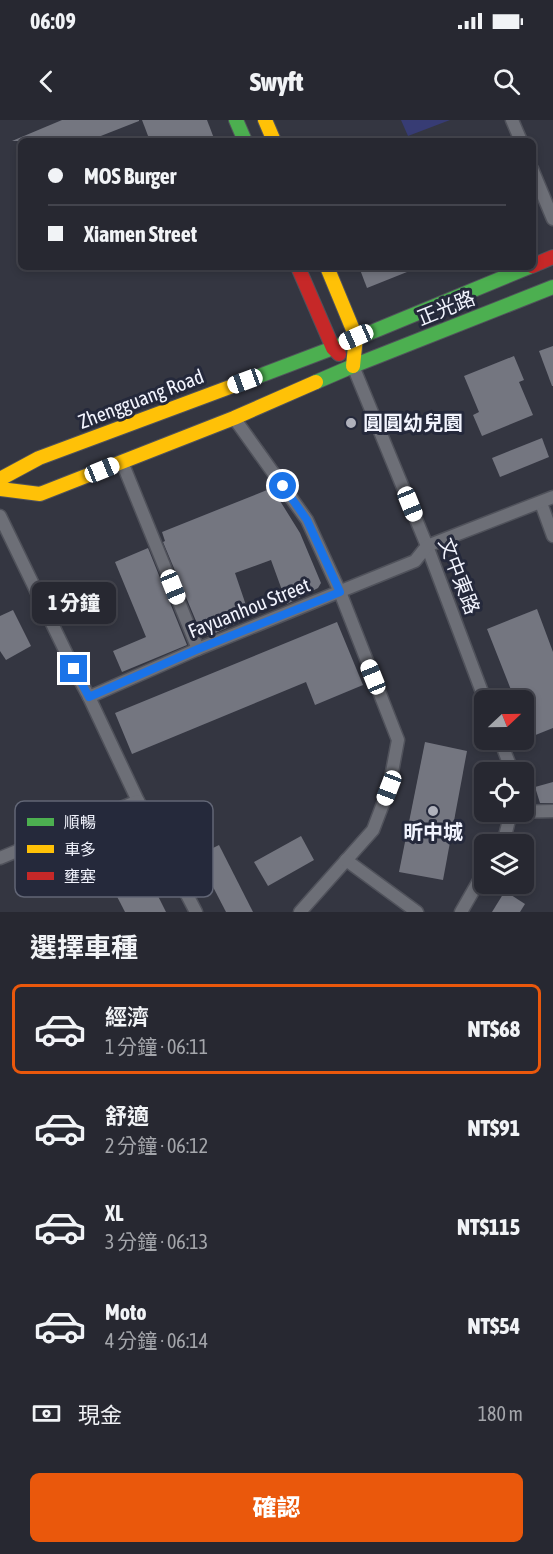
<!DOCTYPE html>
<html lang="zh-TW">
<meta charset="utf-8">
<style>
:root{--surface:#272831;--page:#2f3039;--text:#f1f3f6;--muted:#a4a6ab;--line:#43444d;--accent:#ea580c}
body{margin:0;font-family:"Asap Condensed","Noto Sans TC",sans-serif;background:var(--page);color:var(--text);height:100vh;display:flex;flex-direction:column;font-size:22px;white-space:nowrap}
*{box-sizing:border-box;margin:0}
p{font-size:20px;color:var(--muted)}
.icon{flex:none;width:33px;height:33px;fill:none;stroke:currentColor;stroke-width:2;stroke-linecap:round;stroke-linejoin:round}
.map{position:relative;height:792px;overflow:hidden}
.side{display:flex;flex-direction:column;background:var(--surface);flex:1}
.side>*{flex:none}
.banner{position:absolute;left:18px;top:18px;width:518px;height:132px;border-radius:9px;box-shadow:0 3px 9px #0003,0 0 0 2px var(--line);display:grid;align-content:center;height:132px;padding:0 30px;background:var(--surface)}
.needle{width:39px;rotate:68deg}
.controls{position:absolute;left:474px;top:570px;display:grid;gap:12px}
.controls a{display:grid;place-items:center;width:60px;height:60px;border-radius:9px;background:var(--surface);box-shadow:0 3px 9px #0003,0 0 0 2px var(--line);font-size:30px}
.end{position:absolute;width:27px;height:27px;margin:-14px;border:8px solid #1a73e8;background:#fff;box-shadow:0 0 0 3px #fff}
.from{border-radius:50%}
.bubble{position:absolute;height:42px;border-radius:9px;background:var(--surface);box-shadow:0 3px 9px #0003,0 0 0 2px var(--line);font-size:20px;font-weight:800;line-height:42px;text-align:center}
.car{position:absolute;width:18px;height:36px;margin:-18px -9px;border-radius:8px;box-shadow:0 0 4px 2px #0007;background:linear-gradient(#fff 24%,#345 0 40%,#fff 0 76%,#345 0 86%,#fff 0)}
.banner b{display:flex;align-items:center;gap:21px;height:57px;font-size:22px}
.banner b+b{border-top:2px solid var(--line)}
.banner i{width:15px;height:15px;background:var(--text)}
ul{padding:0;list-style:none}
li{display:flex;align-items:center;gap:18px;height:90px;margin:0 12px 9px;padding:0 18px;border:3px solid transparent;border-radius:9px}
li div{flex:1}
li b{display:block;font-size:22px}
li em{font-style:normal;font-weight:800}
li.current{border-color:var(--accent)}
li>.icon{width:54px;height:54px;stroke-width:1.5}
h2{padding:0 30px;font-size:27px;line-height:72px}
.pay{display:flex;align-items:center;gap:15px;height:66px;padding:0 30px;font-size:22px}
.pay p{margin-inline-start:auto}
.cta{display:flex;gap:12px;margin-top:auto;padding:12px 30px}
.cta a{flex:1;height:69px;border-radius:9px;background:var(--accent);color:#fff;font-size:24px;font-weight:800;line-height:69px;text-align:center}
.status{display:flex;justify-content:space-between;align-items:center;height:42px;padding:0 30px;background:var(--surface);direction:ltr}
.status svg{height:16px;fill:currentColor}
header{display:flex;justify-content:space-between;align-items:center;height:78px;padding:0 30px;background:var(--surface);font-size:27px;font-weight:800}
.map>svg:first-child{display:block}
.green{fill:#373c74}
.building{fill:#747680}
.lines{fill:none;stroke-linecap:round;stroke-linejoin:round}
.street-casing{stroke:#50525b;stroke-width:15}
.fast-casing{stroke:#50525b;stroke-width:16}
.slow-casing{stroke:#50525b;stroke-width:16}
.jam-casing{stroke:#50525b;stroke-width:16}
.street{stroke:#6d6f77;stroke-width:12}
.fast{stroke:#4caf50;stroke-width:14}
.slow{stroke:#ffc107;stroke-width:14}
.jam{stroke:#c62828;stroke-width:14}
.route{stroke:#1a73e8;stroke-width:8}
.poi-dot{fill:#b0b2bc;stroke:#25293b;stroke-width:2}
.labels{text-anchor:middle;stroke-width:6;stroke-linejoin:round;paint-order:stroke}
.street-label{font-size:20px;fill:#f2f4fe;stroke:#25293b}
.poi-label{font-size:20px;font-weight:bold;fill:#f2f4fe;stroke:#25293b;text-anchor:start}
.key{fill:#25293b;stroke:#626676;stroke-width:1.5}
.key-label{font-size:16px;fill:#f2f4fe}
</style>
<div class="status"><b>06:09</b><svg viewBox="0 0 49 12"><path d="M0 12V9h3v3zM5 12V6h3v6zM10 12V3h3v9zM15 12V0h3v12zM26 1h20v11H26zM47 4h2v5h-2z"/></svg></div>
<header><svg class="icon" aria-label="back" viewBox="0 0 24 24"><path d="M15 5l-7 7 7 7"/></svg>Swyft<svg class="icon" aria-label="search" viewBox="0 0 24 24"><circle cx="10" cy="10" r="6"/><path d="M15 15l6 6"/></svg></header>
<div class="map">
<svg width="553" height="792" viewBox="0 0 553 792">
<rect width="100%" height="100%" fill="#343641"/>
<!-- green -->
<path class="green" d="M401 0H450L408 16Z"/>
<!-- building -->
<g class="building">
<path d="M62 0H139V1L88 21H12Z"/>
<path d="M142 0H207L215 21H150Z"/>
<path d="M359 147H417V148L367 168Z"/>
<path d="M553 226V266H552L539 231Z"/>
<path d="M514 236 524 260 519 262 533 295 482 316 473 295 479 292 464 256Z"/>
<path d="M542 318 549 337 500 357 492 338Z"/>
<path d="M272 368 300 413 321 463 318 468 287 484 271 440 235 453 250 497 209 516 201 513 163 422 165 421 162 412Z"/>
<path d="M148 428 187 525 122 552 113 531 146 517 115 442Z"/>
<path d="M537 489 553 532V608L528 618 524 605V580H515L487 509Z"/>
<path d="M13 490 31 526 6 540 0 531V496Z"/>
<path d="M337 502 363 565 315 585 306 562 132 634 115 593Z"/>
<path d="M425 622 467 631 443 760 399 752Z"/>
<path d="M553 662V683H540L535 667Z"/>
<path d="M301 716 314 740 268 766 254 742Z"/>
<path d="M128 717 162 784 166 792H125L95 734Z"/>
<path d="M219 725 253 792H226L197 736Z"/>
<path d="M505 771 525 784 520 792H492Z"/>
</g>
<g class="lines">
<!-- street casing -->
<g class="street-casing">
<g id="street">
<path d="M512 0 521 21"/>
<path d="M532 49 553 99"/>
<path d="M353 246 427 426 485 580"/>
<path d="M234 298 307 400 340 472 398 620 389 668 373 710 300 792"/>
<path d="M122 342 198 529"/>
<path d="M541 383 553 416"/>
<path d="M0 396 74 549 89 577 138 681 196 792"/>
<path d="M89 577 198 529 415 441 427 426 553 377"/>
<path d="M500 620 509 643V652"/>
<path d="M511 692 553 691"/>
<path d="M501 724 504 720 511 692"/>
<path d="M0 738 138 681"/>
<path d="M346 740 417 792"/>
<path d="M461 792 484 752"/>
</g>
</g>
<!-- fast casing -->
<g class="fast-casing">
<g id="fast">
<path d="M236 0 245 21"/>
<path d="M246 261 333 228 529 147"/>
<path d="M316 262 353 246 553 167"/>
</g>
</g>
<!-- slow casing -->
<g class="slow-casing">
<g id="slow">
<path d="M265 0 274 21"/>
<path d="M327 147 356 217 353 246"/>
<path d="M0 359 39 338 246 261"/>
<path d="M0 369 40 374 234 298 316 262"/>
</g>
</g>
<!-- jam casing -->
<g class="jam-casing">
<g id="jam">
<path d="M532 146 553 137"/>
<path d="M298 147 333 228 339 234"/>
</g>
</g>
<!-- street -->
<use href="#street" class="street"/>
<!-- fast -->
<use href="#fast" class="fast"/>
<!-- slow -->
<use href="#slow" class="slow"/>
<!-- jam -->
<use href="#jam" class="jam"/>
</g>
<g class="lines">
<!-- route -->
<path class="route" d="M74 549 89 577 198 529 340 472 307 400 283 366"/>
</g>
<!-- markers -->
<g class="poi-dot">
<circle cx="351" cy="303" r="6"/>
<circle cx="433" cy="691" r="6"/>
</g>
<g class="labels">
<!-- street labels -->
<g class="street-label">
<text transform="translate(446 188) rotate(-22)" y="7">正光路</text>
<text transform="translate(141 279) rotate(-21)" y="7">Zhengguang Road</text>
<text transform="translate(459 456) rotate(69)" y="7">文中東路</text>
<text transform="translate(249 488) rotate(-22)" y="7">Fayuanhou Street</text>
</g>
<!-- poi labels -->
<g class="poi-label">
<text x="363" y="310">圓圓幼兒園</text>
<text x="433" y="719" text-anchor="middle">昕中城</text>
</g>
</g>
<!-- legend -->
<rect x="15" y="681" width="198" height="96" rx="9" class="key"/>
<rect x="27" y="698" width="27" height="8" fill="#4caf50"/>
<rect x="27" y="725" width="27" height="8" fill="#ffc107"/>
<rect x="27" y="752" width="27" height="8" fill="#c62828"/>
<g class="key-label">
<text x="64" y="708">順暢</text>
<text x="64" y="735">車多</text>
<text x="64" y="762">壅塞</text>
</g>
</svg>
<div class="controls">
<a><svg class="needle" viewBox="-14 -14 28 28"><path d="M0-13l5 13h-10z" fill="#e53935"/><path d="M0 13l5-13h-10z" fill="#a4a6ab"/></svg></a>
<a><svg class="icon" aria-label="locate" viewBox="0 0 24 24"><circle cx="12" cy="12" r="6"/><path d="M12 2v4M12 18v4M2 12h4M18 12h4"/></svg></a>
<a><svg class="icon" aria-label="layers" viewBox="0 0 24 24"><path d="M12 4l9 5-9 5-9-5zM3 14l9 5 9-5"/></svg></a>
</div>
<i class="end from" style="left:283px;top:366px"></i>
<i class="end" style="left:74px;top:549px"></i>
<div class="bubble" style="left:32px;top:462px;width:84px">1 分鐘</div>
<i class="car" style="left:356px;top:217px;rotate:246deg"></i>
<i class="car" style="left:245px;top:261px;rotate:250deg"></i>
<i class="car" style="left:102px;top:350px;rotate:68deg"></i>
<i class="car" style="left:410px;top:384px;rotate:158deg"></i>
<i class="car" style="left:173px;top:467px;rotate:158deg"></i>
<i class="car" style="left:373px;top:557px;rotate:338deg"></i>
<i class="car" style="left:389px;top:668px;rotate:201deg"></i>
<div class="banner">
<b><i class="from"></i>MOS Burger</b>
<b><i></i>Xiamen Street</b>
</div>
</div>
<section class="side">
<h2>選擇車種</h2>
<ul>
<li class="current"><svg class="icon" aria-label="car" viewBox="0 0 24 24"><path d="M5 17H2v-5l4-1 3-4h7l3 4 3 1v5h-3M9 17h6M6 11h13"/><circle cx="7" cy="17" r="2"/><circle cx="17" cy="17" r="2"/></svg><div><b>經濟</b><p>1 分鐘 · 06:11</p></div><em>NT$68</em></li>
<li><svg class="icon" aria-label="car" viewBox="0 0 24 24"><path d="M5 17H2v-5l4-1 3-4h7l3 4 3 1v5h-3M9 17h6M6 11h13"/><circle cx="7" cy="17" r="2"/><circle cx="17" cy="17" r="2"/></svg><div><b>舒適</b><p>2 分鐘 · 06:12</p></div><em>NT$91</em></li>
<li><svg class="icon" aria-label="car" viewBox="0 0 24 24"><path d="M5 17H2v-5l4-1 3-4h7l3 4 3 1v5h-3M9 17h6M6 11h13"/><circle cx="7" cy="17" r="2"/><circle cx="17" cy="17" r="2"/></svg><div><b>XL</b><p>3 分鐘 · 06:13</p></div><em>NT$115</em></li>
<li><svg class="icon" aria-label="car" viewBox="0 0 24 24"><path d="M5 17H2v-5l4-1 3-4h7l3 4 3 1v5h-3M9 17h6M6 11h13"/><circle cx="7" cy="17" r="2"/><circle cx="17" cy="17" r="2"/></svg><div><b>Moto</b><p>4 分鐘 · 06:14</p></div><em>NT$54</em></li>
</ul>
<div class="pay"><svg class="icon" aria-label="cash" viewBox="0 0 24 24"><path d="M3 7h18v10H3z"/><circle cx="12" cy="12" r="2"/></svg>現金<p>180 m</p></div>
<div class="cta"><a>確認</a></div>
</section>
